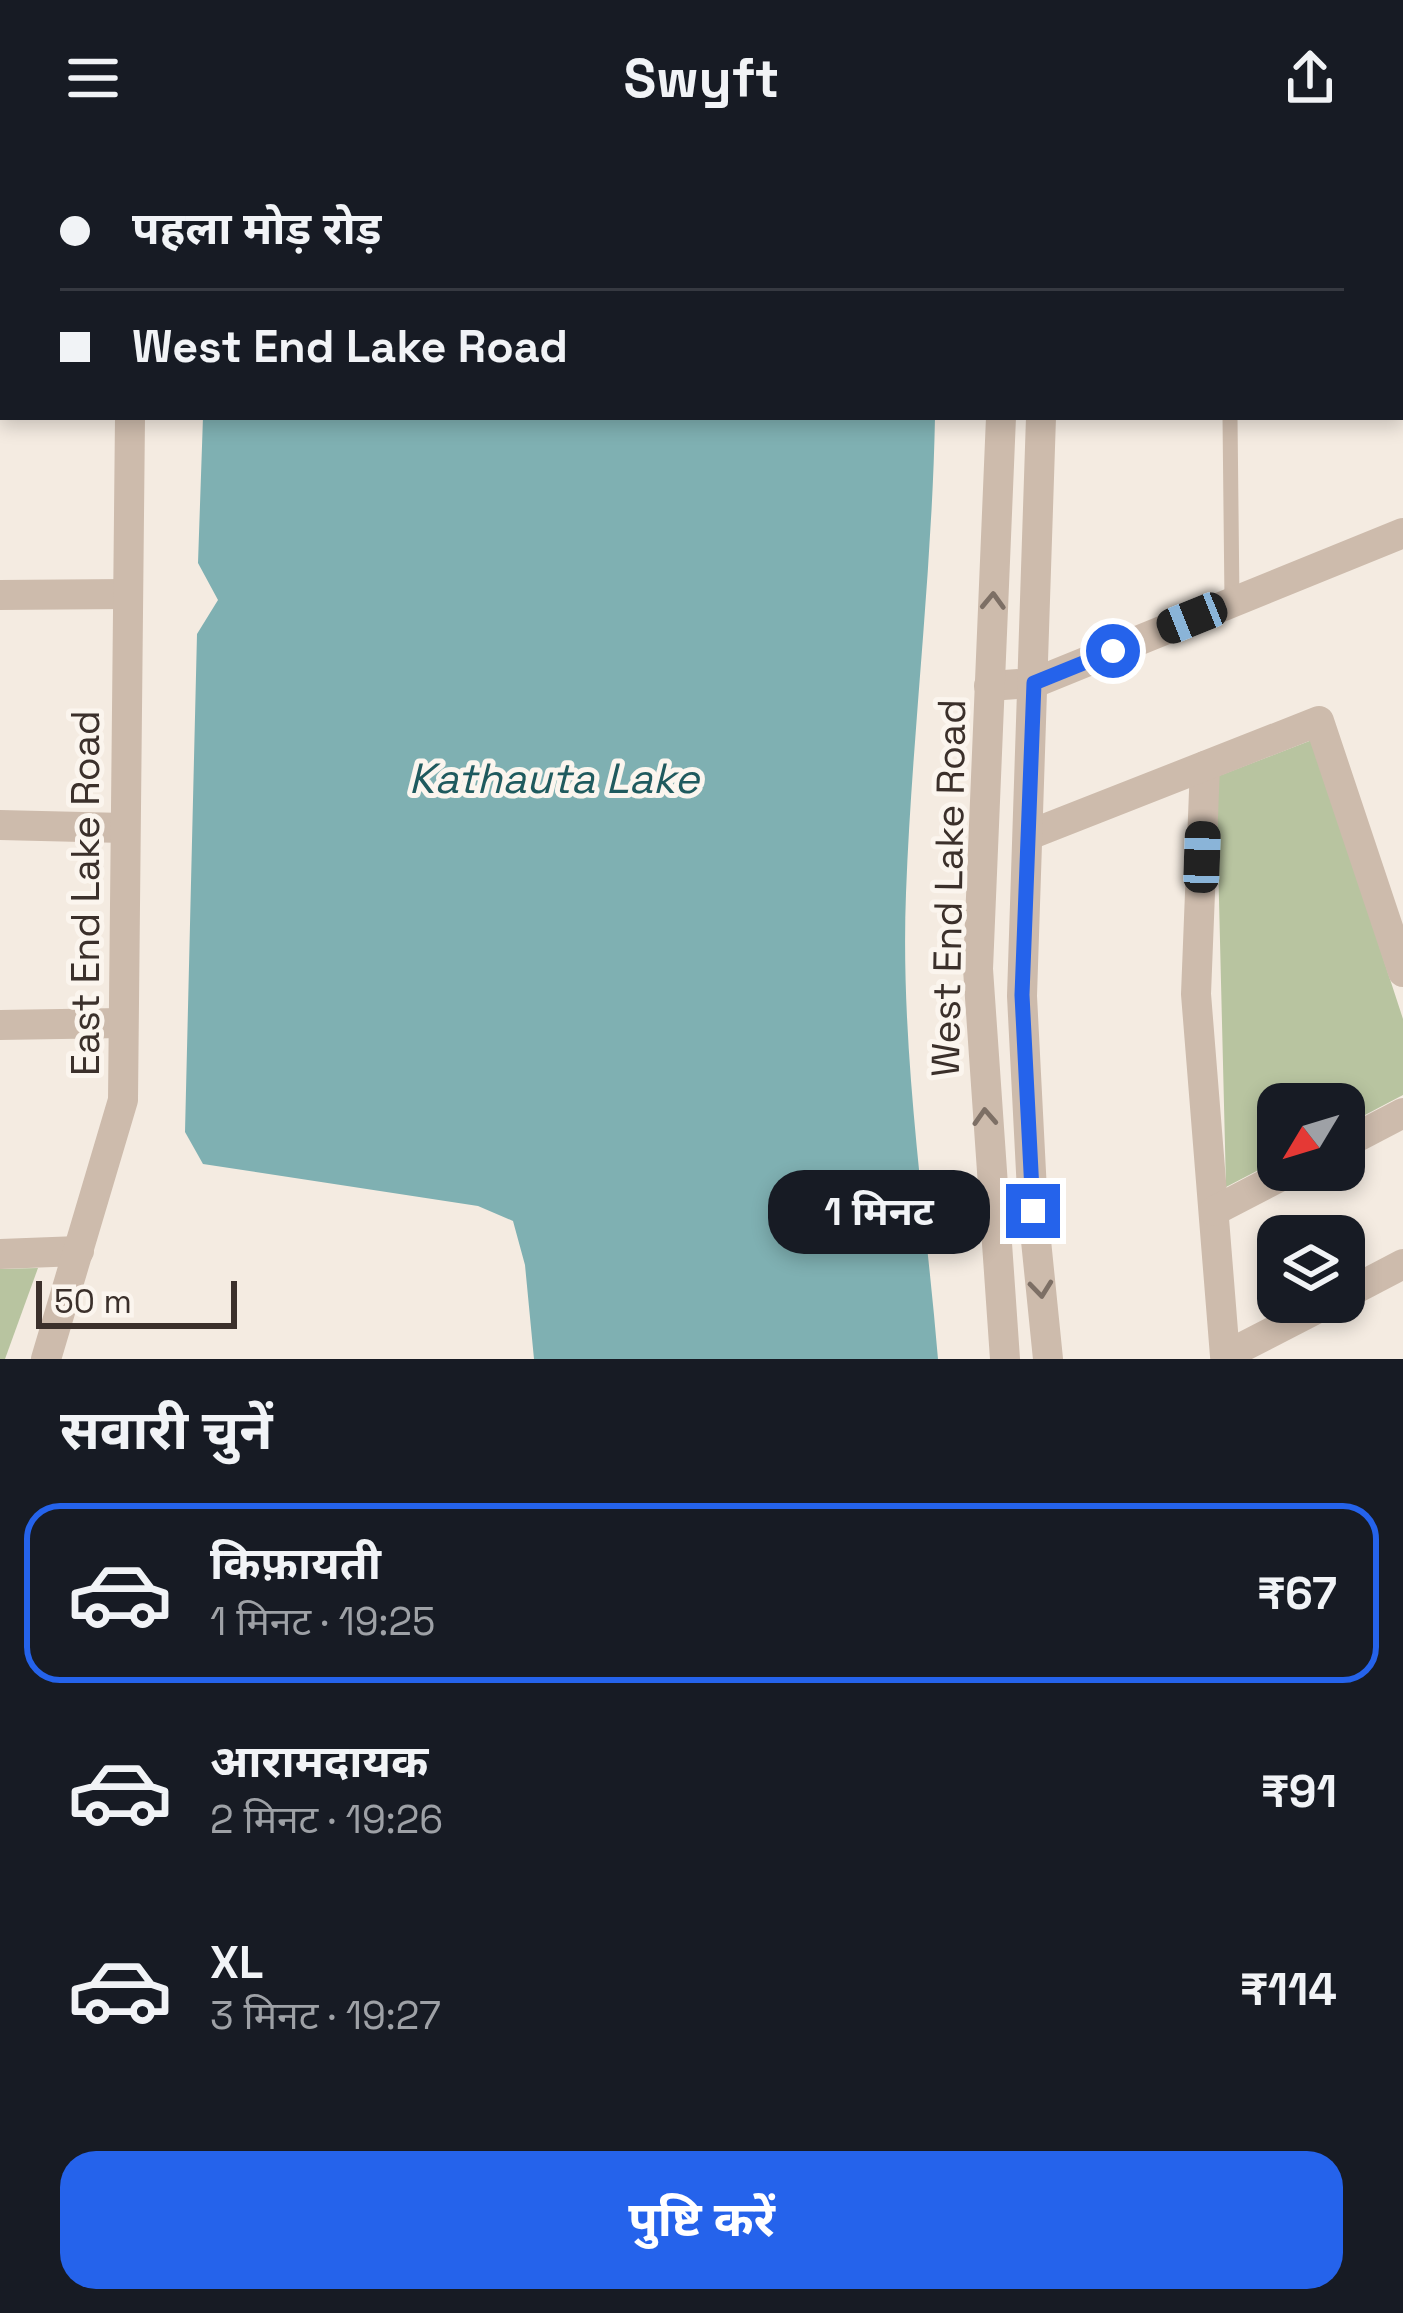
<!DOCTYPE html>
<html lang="hi">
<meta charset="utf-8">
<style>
:root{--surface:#171b24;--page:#242831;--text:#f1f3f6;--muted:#9ea1a6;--line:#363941;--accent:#2563eb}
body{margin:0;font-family:"Space Grotesk","Noto Sans Devanagari",sans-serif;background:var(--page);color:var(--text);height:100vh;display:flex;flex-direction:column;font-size:45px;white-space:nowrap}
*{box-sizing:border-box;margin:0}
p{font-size:39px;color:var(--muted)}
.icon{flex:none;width:66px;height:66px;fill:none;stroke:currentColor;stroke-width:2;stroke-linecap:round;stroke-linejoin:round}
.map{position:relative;height:1203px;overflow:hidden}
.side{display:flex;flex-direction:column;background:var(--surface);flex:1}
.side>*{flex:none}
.hud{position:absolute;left:0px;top:0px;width:1404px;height:264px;box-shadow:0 6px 18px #0003;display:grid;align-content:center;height:264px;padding:0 60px;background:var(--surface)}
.needle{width:78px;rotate:232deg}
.controls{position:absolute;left:1257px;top:927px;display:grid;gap:24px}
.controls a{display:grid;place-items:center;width:108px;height:108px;border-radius:24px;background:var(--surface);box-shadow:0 6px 18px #0003;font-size:60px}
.scale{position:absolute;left:36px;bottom:30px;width:201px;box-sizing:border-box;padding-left:12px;border:6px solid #3b302b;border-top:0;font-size:33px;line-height:42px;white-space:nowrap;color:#3b302b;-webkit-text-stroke:9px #fbf5ee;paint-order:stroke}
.end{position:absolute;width:54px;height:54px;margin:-27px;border:15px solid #2563eb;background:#fff;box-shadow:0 0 0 6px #fff}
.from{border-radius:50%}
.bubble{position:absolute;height:84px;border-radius:36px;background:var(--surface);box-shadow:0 6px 18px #0003;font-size:39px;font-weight:700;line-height:84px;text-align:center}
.car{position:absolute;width:36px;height:72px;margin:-36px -18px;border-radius:15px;box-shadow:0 0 9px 3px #0007;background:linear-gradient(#222 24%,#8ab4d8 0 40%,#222 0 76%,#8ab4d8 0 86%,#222 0)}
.hud b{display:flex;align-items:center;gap:42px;height:114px;font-size:45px}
.hud b+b{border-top:3px solid var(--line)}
.hud i{width:30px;height:30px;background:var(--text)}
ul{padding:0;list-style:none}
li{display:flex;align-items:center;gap:36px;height:180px;margin:0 24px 18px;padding:0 36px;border:6px solid transparent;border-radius:36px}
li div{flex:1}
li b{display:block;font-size:45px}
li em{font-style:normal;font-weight:700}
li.on{border-color:var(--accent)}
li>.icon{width:108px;height:108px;stroke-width:1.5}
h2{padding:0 60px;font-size:54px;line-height:144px}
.action{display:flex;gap:24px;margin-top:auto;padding:24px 60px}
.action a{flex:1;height:138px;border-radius:36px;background:var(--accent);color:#fff;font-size:48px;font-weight:700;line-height:138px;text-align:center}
header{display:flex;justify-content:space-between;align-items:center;height:156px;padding:0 60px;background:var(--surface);font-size:54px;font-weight:700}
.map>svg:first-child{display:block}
.green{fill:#b8c4a0}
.water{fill:#7fb0b2}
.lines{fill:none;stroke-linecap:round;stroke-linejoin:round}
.service{stroke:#cdbbac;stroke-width:15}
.minor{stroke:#cdbbac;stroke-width:30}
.tertiary{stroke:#cdbbac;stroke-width:30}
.oneway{stroke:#7d6f65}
.route{stroke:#2563eb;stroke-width:15}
.labels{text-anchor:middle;stroke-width:10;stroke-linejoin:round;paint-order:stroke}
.street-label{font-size:39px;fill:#3b302b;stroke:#fbf5ee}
.water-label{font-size:42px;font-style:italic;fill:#1f5a5e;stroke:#fbf5ee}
</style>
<header><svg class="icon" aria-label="menu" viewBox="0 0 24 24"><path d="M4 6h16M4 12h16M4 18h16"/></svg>Swyft<svg class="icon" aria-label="share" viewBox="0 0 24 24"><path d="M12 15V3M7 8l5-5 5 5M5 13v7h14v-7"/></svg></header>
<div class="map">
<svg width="1403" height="1203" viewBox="0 0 1403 1203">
<rect width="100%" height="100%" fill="#f4ebe1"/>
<!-- green -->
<g class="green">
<path d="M1243 0H1403V193L1401 3Z"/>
<rect x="0" y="3" width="3" height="181"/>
<path d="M1312 584 1403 863V939L1344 970V948H1278V1004L1226 1031 1216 621Z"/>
<path d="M38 1112 5 1203H0V1113Z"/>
</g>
<!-- water -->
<g class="water">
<path d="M211 0H940L211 3Z"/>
<path d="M203 261H935C932 420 912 578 906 737 900 892 925 1049 938 1203H534L525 1109 513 1065 478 1050 203 1008 185 976 197 478 218 444 198 407Z"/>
</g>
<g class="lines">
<!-- service -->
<g class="service">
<path d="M1227 0V3"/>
<path d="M1401 206 1403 205"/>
<path d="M1230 261 1232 446"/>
</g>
<!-- minor -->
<g class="minor">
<path d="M136 3V0"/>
<path d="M0 206H3"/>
<path d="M0 439 127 438"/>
<path d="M989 530 1034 527 1403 377"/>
<path d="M1205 610 1196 838 1225 1200 1330 1146"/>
<path d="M0 669 124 672"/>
<path d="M1029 679 1319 565 1403 816"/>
<path d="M0 869 122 867"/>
<path d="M1344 988 1403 957"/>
<path d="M1214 1055 1293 1014"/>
<path d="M0 1098 79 1095"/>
<path d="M1344 1139 1403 1108"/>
<path d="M46 1203 123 944 130 261"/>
</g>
<!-- tertiary -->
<g class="tertiary">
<path d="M1008 3V0"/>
<path d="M1048 3V0"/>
<path d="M1001 261 978 813 1005 1203"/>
<path d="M1041 261 1022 840 1033 1055 1048 1203"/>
</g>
</g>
<!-- one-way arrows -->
<defs><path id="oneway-chevron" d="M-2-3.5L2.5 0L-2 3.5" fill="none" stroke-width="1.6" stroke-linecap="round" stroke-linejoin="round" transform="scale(3)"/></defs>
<g class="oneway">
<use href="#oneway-chevron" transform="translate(993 445) rotate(-88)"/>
<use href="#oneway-chevron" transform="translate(985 961) rotate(-93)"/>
<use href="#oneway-chevron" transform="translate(1041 1133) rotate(84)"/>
</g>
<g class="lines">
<!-- route -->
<path class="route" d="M1033 1055 1022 839 1034 527 1113 495"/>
</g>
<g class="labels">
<!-- street labels -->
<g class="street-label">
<text transform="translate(948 732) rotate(-89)" y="14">West End Lake Road</text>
<text transform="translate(85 737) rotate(-90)" y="14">East End Lake Road</text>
</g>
<!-- water labels -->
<g class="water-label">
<text x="554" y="637">Kathauta Lake</text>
</g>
</g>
</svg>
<div class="controls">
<a><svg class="needle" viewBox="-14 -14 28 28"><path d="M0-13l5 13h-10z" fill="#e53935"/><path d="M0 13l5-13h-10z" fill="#9ea1a6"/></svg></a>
<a><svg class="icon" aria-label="layers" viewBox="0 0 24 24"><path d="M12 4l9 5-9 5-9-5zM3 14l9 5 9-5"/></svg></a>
</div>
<div class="scale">50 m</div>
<i class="end from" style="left:1113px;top:495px"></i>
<i class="end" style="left:1033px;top:1055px"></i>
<div class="bubble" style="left:768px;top:1014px;width:222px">1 मिनट</div>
<i class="car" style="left:1192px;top:462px;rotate:248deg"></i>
<i class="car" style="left:1202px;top:701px;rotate:2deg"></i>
<div class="hud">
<b><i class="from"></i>पहला मोड़ रोड़</b>
<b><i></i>West End Lake Road</b>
</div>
</div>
<section class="side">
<h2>सवारी चुनें</h2>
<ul>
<li class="on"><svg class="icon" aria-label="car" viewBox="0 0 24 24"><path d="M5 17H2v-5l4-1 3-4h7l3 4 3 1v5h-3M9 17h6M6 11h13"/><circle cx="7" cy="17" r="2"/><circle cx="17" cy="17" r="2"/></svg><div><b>किफ़ायती</b><p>1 मिनट · 19:25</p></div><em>₹67</em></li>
<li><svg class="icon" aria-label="car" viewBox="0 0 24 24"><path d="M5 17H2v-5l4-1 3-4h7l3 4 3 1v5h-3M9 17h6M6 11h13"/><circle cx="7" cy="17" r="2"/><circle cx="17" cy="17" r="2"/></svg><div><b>आरामदायक</b><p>2 मिनट · 19:26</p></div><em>₹91</em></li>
<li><svg class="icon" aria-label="car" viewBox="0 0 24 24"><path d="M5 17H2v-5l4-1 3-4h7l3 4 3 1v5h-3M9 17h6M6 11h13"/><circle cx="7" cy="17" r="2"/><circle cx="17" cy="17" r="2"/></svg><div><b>XL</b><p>3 मिनट · 19:27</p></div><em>₹114</em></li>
</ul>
<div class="action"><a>पुष्टि करें</a></div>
</section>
